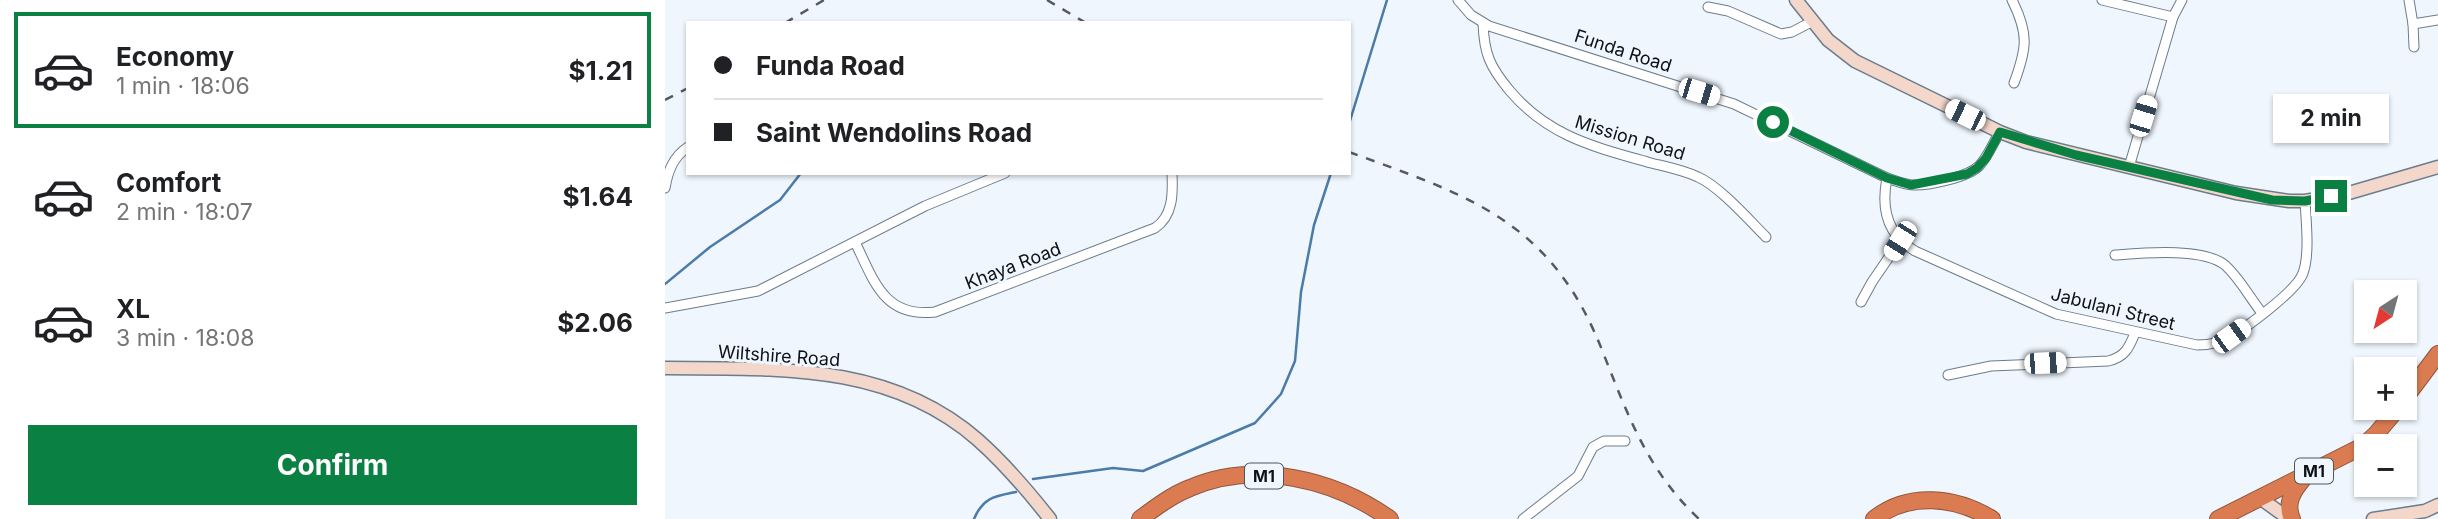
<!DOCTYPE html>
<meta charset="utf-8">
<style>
:root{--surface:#fff;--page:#f6f6f6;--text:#202124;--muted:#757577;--line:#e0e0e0;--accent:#0b8043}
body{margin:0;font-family:Inter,sans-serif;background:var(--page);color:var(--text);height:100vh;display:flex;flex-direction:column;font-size:26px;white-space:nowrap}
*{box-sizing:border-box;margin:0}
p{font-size:23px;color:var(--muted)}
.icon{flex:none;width:38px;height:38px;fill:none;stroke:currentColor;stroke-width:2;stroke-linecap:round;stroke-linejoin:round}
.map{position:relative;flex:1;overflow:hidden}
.details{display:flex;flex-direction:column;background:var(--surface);width:665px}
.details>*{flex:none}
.top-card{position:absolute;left:21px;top:21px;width:665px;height:154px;border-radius:0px;box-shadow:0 2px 5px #0004;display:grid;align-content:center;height:154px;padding:0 28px;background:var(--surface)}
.needle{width:46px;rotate:216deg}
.tools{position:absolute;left:1689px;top:280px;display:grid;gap:14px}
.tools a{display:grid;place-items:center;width:63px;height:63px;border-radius:0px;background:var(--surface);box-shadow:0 2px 5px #0004;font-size:35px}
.end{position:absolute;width:32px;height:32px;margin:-16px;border:9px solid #0b8043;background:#fff;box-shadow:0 0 0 4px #fff}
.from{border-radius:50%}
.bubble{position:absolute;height:49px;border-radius:0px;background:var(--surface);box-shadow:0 2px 5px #0004;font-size:23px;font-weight:700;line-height:49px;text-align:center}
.car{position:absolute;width:21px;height:42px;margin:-21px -10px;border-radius:9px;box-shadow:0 0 5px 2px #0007;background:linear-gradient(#fff 24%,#345 0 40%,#fff 0 76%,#345 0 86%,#fff 0)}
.top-card b{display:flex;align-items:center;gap:24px;height:66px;font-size:26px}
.top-card b+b{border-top:2px solid var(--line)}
.top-card i{width:18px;height:18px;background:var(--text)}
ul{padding:12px 0 0;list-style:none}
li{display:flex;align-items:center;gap:21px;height:116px;margin:0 14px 10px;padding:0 14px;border:4px solid transparent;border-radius:0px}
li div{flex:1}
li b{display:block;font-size:26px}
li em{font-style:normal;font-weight:700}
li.on{border-color:var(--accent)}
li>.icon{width:63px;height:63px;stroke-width:1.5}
.button{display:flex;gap:14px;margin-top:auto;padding:14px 28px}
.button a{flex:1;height:80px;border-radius:0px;background:var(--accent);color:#fff;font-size:28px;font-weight:700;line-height:80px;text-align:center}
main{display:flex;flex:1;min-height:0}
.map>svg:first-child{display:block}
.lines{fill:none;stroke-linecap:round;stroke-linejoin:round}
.stream{stroke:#4b7ba9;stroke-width:2.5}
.street-casing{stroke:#6c7c8c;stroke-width:11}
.secondary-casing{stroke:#6c7c8c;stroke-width:15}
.highway-casing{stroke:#92563c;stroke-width:18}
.street{stroke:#fff;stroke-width:9}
.secondary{stroke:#f4d7cb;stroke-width:12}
.highway{stroke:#da7b51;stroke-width:16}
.rail{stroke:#545a60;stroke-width:2.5;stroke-dasharray:9 9;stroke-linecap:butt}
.route{stroke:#0b8043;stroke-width:9}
.labels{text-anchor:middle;stroke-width:6;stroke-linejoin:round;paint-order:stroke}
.shield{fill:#eff6fd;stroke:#4f565b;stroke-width:2}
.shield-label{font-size:16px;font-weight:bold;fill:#0b1116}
.street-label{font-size:18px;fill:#0b1116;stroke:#eff6fd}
</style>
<main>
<section class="details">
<ul>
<li class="on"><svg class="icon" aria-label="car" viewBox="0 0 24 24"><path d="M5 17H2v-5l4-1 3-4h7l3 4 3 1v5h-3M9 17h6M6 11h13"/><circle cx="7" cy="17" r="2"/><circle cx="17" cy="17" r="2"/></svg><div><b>Economy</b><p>1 min · 18:06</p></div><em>$1.21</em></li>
<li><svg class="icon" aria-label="car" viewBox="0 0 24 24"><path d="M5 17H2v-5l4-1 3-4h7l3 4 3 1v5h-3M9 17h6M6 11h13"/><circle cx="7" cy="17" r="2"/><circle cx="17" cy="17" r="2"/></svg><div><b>Comfort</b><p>2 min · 18:07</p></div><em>$1.64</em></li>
<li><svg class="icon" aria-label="car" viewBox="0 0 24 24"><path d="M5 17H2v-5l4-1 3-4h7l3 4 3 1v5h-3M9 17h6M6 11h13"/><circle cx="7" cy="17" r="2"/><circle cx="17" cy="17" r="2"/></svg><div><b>XL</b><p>3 min · 18:08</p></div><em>$2.06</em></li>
</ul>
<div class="button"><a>Confirm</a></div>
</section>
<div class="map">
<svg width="1773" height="519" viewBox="0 0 1773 519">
<rect width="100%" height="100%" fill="#eff6fd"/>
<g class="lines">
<!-- stream -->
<g class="stream">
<path d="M684 124 722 0"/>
<path d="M0 284 45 247 115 200 136 173"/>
<path d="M368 479 448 468 478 471 590 423 616 394 630 361 636 292 649 225 666 173"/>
<path d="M309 519C318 497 331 496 351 492"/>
</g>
<!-- street casing -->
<g class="street-casing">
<g id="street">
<path d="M793 0 806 15 824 26 1069 104 1222 178C1231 181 1240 185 1250 185 1266 185 1303 177 1314 166 1323 157 1328 143 1335 132"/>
<path d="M1347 0C1364 34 1362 48 1349 83"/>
<path d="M1437 0 1508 17"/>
<path d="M1744 0 1748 24 1749 47"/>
<path d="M1043 7 1063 11 1116 34 1127 32 1148 21"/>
<path d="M818 23C819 54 825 67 845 91 884 137 930 147 986 163 1002 167 1018 170 1033 177 1054 186 1084 220 1101 237"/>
<path d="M1748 24 1773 20"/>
<path d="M1464 167 1508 17 1517 0"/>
<path d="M1222 178C1216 208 1222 235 1250 251L1391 314 1532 345C1540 345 1547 344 1554 342 1573 335 1632 291 1638 273 1645 254 1641 221 1640 201"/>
<path d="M0 188C3 171 8 157 23 147"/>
<path d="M190 242C209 281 219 318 270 312L490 228C508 216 508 194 507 173"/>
<path d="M1450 255C1477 253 1540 247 1561 266 1575 279 1585 298 1597 313"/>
<path d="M1196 302 1207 282 1235 241"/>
<path d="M0 308 93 291 260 206 340 173"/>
<path d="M1283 375 1326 366 1443 361C1460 357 1464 348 1470 333"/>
<path d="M858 519 913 476 928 447 939 441H960"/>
</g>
</g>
<!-- secondary casing -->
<g class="secondary-casing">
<g id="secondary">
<path d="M1131 0 1163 40 1190 61 1335 132 1361 142 1571 193 1624 201H1640L1677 195 1773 167"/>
<path d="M0 368C111 369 224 362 313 440 340 464 363 491 385 519"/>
<path d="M1595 498 1624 519"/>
<path d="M1708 519 1760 511 1773 505"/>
</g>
</g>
<!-- highway casing -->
<g class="highway-casing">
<g id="highway">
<path d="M1740 398 1773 354"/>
<path d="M475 519C491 507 507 495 525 488 591 460 669 479 725 519"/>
<path d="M1209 519C1244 491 1291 497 1327 519"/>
<path d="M1553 519 1698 446 1711 434 1733 408"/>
<path d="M1627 519C1620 503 1628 491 1638 479"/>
</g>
</g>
<!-- street -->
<use href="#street" class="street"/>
<!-- secondary -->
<use href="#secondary" class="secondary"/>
<!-- highway -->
<use href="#highway" class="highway"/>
<!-- rail -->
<g class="rail">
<path d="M382 0 421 23"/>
<path d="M120 23 159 0"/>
<path d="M0 100 23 88"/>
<path d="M684 152C808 197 888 222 939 355 964 418 983 471 1034 519"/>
</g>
</g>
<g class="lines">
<!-- route -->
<path class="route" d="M1108 122 1222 178 1246 185 1302 174 1312 168 1321 158 1335 132 1411 155 1607 200 1640 201 1666 196"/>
</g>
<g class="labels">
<!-- shield labels -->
<g class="shield">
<rect x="1630" y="458.5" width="38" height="25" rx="5"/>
<rect x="580" y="463.5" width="38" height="25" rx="5"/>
</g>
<g class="shield-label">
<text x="1649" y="477">M1</text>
<text x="599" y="482">M1</text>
</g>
<!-- street labels -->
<g class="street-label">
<text transform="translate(958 51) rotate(18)" y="6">Funda Road</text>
<text transform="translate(965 138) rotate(17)" y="6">Mission Road</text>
<text transform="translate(348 266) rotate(-21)" y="6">Khaya Road</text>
<text transform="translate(1448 309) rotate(14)" y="6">Jabulani Street</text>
<text transform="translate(114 356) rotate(4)" y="6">Wiltshire Road</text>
</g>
</g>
</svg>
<div class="tools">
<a><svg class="needle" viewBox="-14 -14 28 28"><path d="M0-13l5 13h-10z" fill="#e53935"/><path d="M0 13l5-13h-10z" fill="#757577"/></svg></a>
<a>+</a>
<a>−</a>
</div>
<i class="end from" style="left:1108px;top:122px"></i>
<i class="end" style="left:1666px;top:196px"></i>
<div class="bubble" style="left:1608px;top:94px;width:116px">2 min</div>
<i class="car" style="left:1034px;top:92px;rotate:107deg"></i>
<i class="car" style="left:1300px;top:115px;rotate:296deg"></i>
<i class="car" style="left:1478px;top:116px;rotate:17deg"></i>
<i class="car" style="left:1235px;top:241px;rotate:212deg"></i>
<i class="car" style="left:1566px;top:336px;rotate:54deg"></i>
<i class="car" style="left:1380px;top:363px;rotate:88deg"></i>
<div class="top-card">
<b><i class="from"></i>Funda Road</b>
<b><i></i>Saint Wendolins Road</b>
</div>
</div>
</main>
